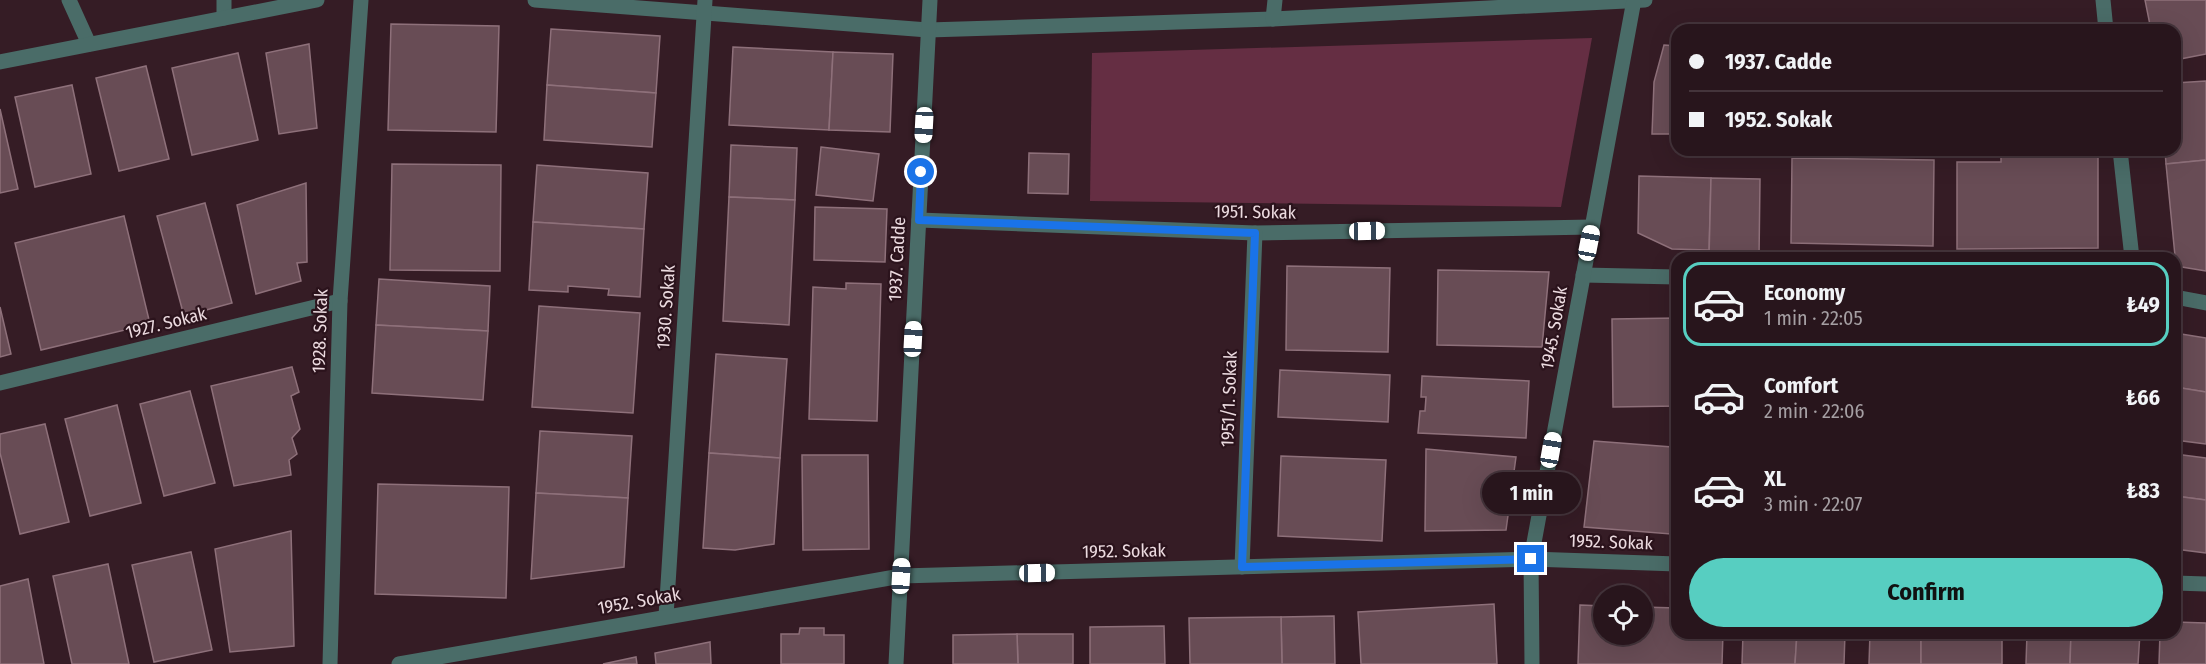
<!DOCTYPE html>
<meta charset="utf-8">
<style>
:root{--surface:#28151c;--page:#301e25;--text:#f1f3f6;--muted:#a59fa3;--line:#44343b;--accent:#57cec1}
body{margin:0;font-family:"Fira Sans Condensed",sans-serif;background:var(--page);color:var(--text);height:100vh;display:flex;flex-direction:column;font-size:22px;white-space:nowrap}
*{box-sizing:border-box;margin:0}
p{font-size:20px;color:var(--muted)}
.icon{flex:none;width:33px;height:33px;fill:none;stroke:currentColor;stroke-width:2;stroke-linecap:round;stroke-linejoin:round}
.map{position:relative;flex:1;overflow:hidden}
.side{position:absolute;left:1671px;top:252px;width:510px;height:387px;display:flex;flex-direction:column;background:var(--surface);border-radius:18px;box-shadow:0 6px 24px #0002,0 0 0 2px var(--line)}
.side>*{flex:none}
.banner{position:absolute;left:1671px;top:24px;width:510px;height:132px;border-radius:18px;box-shadow:0 6px 24px #0002,0 0 0 2px var(--line);display:grid;align-content:center;height:132px;padding:0 18px;background:var(--surface)}
.fabs{position:absolute;left:1593px;top:585px;display:grid;gap:12px}
.fabs a{display:grid;place-items:center;width:60px;height:60px;border-radius:50%;background:var(--surface);box-shadow:0 6px 24px #0002,0 0 0 2px var(--line);font-size:30px}
.end{position:absolute;width:27px;height:27px;margin:-14px;border:8px solid #1a73e8;background:#fff;box-shadow:0 0 0 3px #fff}
.from{border-radius:50%}
.bubble{position:absolute;height:42px;border-radius:21px;background:var(--surface);box-shadow:0 6px 24px #0002,0 0 0 2px var(--line);font-size:20px;font-weight:700;line-height:42px;text-align:center}
.car{position:absolute;width:18px;height:36px;margin:-18px -9px;border-radius:8px;box-shadow:0 0 4px 2px #0007;background:linear-gradient(#fff 24%,#345 0 40%,#fff 0 76%,#345 0 86%,#fff 0)}
.banner b{display:flex;align-items:center;gap:21px;height:57px;font-size:22px}
.banner b+b{border-top:2px solid var(--line)}
.banner i{width:15px;height:15px;background:var(--text)}
ul{padding:10px 0 0;list-style:none}
li{display:flex;align-items:center;gap:18px;height:84px;margin:0 12px 9px;padding:0 6px;border:3px solid transparent;border-radius:18px}
li div{flex:1}
li b{display:block;font-size:22px}
li em{font-style:normal;font-weight:700}
li.active{border-color:var(--accent)}
li>.icon{width:54px;height:54px;stroke-width:1.5}
.action{display:flex;gap:12px;margin-top:auto;padding:12px 18px}
.action a{flex:1;height:69px;border-radius:36px;background:var(--accent);color:#111;font-size:24px;font-weight:700;line-height:69px;text-align:center}
.map>svg:first-child{display:block}
.green{fill:#652e43}
.building{fill:#684c55;stroke:#8e707a;stroke-width:1.5}
.lines{fill:none;stroke-linecap:round;stroke-linejoin:round}
.minor{stroke:#4a6c68;stroke-width:15}
.route{stroke:#1a73e8;stroke-width:8}
.labels{text-anchor:middle;stroke-width:4.5;stroke-linejoin:round;paint-order:stroke}
.street-label{font-size:18px;fill:#ecdbe0;stroke:#2b131c}
</style>
<div class="map">
<svg width="2206" height="664" viewBox="0 0 2206 664">
<rect width="100%" height="100%" fill="#351c25"/>
<!-- green -->
<path class="green" d="M1592 38 1561 207 1090 201 1092 53Z"/>
<!-- building -->
<g class="building">
<path d="M2145 0H2206V54L2175 60V30H2151Z"/>
<path d="M391 24 499 26 496 132 388 130Z"/>
<path d="M1988 27V30H1883Z"/>
<path d="M551 29 660 36 656 93 547 85Z"/>
<path d="M309 44 317 128 279 134 266 53Z"/>
<path d="M1664 45 1677 46V134H1652L1654 82Z"/>
<path d="M733 47 833 52 829 130 729 125Z"/>
<path d="M833 52 893 54 890 132 829 130Z"/>
<path d="M238 53 258 140 192 155 172 68Z"/>
<path d="M146 66 169 159 119 171 96 78Z"/>
<path d="M2206 81V160L2166 164 2165 150H2175V83Z"/>
<path d="M72 85 91 174 35 187 15 97Z"/>
<path d="M547 85 656 93 652 147 544 140Z"/>
<path d="M0 109 18 189 0 193Z"/>
<path d="M731 145 797 148 795 200 729 197Z"/>
<path d="M821 147 879 154 873 201 816 195Z"/>
<path d="M2001 150H2098V248L1957 249V162H2001Z"/>
<path d="M1029 153 1069 154 1068 194 1028 193Z"/>
<path d="M1792 158 1934 160 1933 246 1791 243Z"/>
<path d="M2206 160V271L2176 266 2166 164Z"/>
<path d="M392 164 501 165 500 271 390 270Z"/>
<path d="M537 165 648 173 644 229 533 222Z"/>
<path d="M1639 176 1711 178 1709 250 1672 249 1638 233Z"/>
<path d="M1711 178 1760 179 1759 258H1709Z"/>
<path d="M306 183 307 262 297 263 301 281 256 294 237 205Z"/>
<path d="M729 197 795 200 789 325 723 321Z"/>
<path d="M205 203 232 303 184 316 157 216Z"/>
<path d="M815 207 887 209 885 262 814 260Z"/>
<path d="M124 216 150 324 41 350 15 243Z"/>
<path d="M533 222 644 229 640 297 608 295 609 289 568 286V292L529 290Z"/>
<path d="M1287 266 1390 268 1388 352 1286 350Z"/>
<path d="M1438 270 1549 272 1542 347 1437 345Z"/>
<path d="M379 279 490 286 488 331 376 325Z"/>
<path d="M846 283 881 284 877 421 809 419 813 287 846 289Z"/>
<path d="M539 306 640 313 633 413 532 407Z"/>
<path d="M0 307 11 354 0 357Z"/>
<path d="M1677 318V406L1613 407 1612 319Z"/>
<path d="M376 325 488 331 483 400 372 393Z"/>
<path d="M2175 333 2206 338V392L2175 387Z"/>
<path d="M716 354 787 359 780 458 709 453Z"/>
<path d="M292 367 299 392 291 396 300 429 292 438 297 454 289 460 291 475 234 486 211 386Z"/>
<path d="M1280 370 1390 375 1388 422 1278 417Z"/>
<path d="M1422 376 1529 381 1526 438 1418 433 1420 411H1425L1426 397H1421Z"/>
<path d="M2175 387 2206 392V444L2175 440Z"/>
<path d="M190 391 215 483 164 496 140 404Z"/>
<path d="M117 405 141 503 90 516 65 419Z"/>
<path d="M45 424 69 522 20 534 0 453V434Z"/>
<path d="M540 431 632 436 628 498 536 493Z"/>
<path d="M1594 441 1672 447 1671 534 1584 527Z"/>
<path d="M1426 449 1516 457 1506 530 1425 531Z"/>
<path d="M709 453 780 458 774 544 735 550 703 548Z"/>
<path d="M2175 454 2206 458V500L2175 496Z"/>
<path d="M802 455H868L869 549 803 550Z"/>
<path d="M1281 456 1386 460 1382 541 1278 536Z"/>
<path d="M378 484 509 487 506 598 375 594Z"/>
<path d="M536 493 628 498 624 567 531 579Z"/>
<path d="M2175 496 2206 500V553L2175 549Z"/>
<path d="M291 531 294 646 230 652 215 549Z"/>
<path d="M191 552 212 650 154 662 132 565Z"/>
<path d="M108 564 129 664H72L53 576Z"/>
<path d="M28 579 44 664H0V586Z"/>
<path d="M1494 604 1497 664H1361L1358 612Z"/>
<path d="M1580 605 1604 606V634H1642V607L1677 608V633H1723L1722 664H1578Z"/>
<path d="M1334 616 1335 664H1282L1281 617Z"/>
<path d="M1281 617 1282 664H1190L1189 618Z"/>
<path d="M2175 622 2206 623V664H2159L2160 633H2175Z"/>
<path d="M1164 626 1165 664H1090V627Z"/>
<path d="M800 628H824V635H844V664H781V634H799Z"/>
<path d="M1743 633H1797L1795 664H1742Z"/>
<path d="M1797 633H1845L1844 664H1795Z"/>
<path d="M1870 633H1921V664H1869Z"/>
<rect x="1921" y="633" width="81" height="31"/>
<path d="M2027 633H2071L2070 664H2026Z"/>
<path d="M2071 633H2140L2138 664H2070Z"/>
<path d="M1017 634H1073V664H1018Z"/>
<path d="M1017 634 1018 664H953V635Z"/>
<path d="M710 642 711 664H656L655 653Z"/>
<path d="M636 657 637 664H603Z"/>
</g>
<g class="lines">
<!-- minor -->
<g class="minor">
<path d="M69 0 89 44"/>
<path d="M535 0 928 30 1273 19 1645 0"/>
<path d="M2103 0 2106 30"/>
<path d="M224 18V0"/>
<path d="M1273 19 1275 0"/>
<path d="M0 62 317 0"/>
<path d="M2120 150 2132 258"/>
<path d="M919 220 1255 233 1592 227"/>
<path d="M1583 275 1677 277"/>
<path d="M2175 297 2206 303"/>
<path d="M0 383 340 301"/>
<path d="M1242 567 1255 233"/>
<path d="M2175 583 2206 584"/>
<path d="M666 616 705 0"/>
<path d="M330 664 340 301 361 0"/>
<path d="M399 664 901 576 1531 559 1677 564"/>
<path d="M896 664 930 0"/>
<path d="M1532 664 1531 559 1634 0"/>
</g>
</g>
<g class="lines">
<!-- route -->
<path class="route" d="M921 172 919 220 1255 233 1242 567 1531 559"/>
</g>
<g class="labels">
<!-- street labels -->
<g class="street-label">
<text transform="translate(1255 212) rotate(1)" y="6">1951. Sokak</text>
<text transform="translate(897 259) rotate(-87)" y="6">1937. Cadde</text>
<text transform="translate(666 307) rotate(-86)" y="6">1930. Sokak</text>
<text transform="translate(166 323) rotate(-14)" y="6">1927. Sokak</text>
<text transform="translate(1554 328) rotate(-80)" y="6">1945. Sokak</text>
<text transform="translate(320 331) rotate(-88)" y="6">1928. Sokak</text>
<text transform="translate(1229 399) rotate(-88)" y="6">1951/1. Sokak</text>
<text transform="translate(1611 542) rotate(2)" y="6">1952. Sokak</text>
<text transform="translate(1124 551) rotate(-1)" y="6">1952. Sokak</text>
<text transform="translate(639 601) rotate(-10)" y="6">1952. Sokak</text>
</g>
</g>
</svg>
<div class="fabs">
<a><svg class="icon" aria-label="locate" viewBox="0 0 24 24"><circle cx="12" cy="12" r="6"/><path d="M12 2v4M12 18v4M2 12h4M18 12h4"/></svg></a>
</div>
<i class="end from" style="left:921px;top:172px"></i>
<i class="end" style="left:1531px;top:559px"></i>
<div class="bubble" style="left:1482px;top:472px;width:99px">1 min</div>
<i class="car" style="left:924px;top:125px;rotate:183deg"></i>
<i class="car" style="left:1367px;top:231px;rotate:89deg"></i>
<i class="car" style="left:1589px;top:243px;rotate:11deg"></i>
<i class="car" style="left:913px;top:339px;rotate:3deg"></i>
<i class="car" style="left:1551px;top:450px;rotate:10deg"></i>
<i class="car" style="left:1037px;top:573px;rotate:89deg"></i>
<i class="car" style="left:901px;top:576px;rotate:3deg"></i>
<div class="banner">
<b><i class="from"></i>1937. Cadde</b>
<b><i></i>1952. Sokak</b>
</div>
<section class="side">
<ul>
<li class="active"><svg class="icon" aria-label="car" viewBox="0 0 24 24"><path d="M5 17H2v-5l4-1 3-4h7l3 4 3 1v5h-3M9 17h6M6 11h13"/><circle cx="7" cy="17" r="2"/><circle cx="17" cy="17" r="2"/></svg><div><b>Economy</b><p>1 min · 22:05</p></div><em>₺49</em></li>
<li><svg class="icon" aria-label="car" viewBox="0 0 24 24"><path d="M5 17H2v-5l4-1 3-4h7l3 4 3 1v5h-3M9 17h6M6 11h13"/><circle cx="7" cy="17" r="2"/><circle cx="17" cy="17" r="2"/></svg><div><b>Comfort</b><p>2 min · 22:06</p></div><em>₺66</em></li>
<li><svg class="icon" aria-label="car" viewBox="0 0 24 24"><path d="M5 17H2v-5l4-1 3-4h7l3 4 3 1v5h-3M9 17h6M6 11h13"/><circle cx="7" cy="17" r="2"/><circle cx="17" cy="17" r="2"/></svg><div><b>XL</b><p>3 min · 22:07</p></div><em>₺83</em></li>
</ul>
<div class="action"><a>Confirm</a></div>
</section>
</div>
